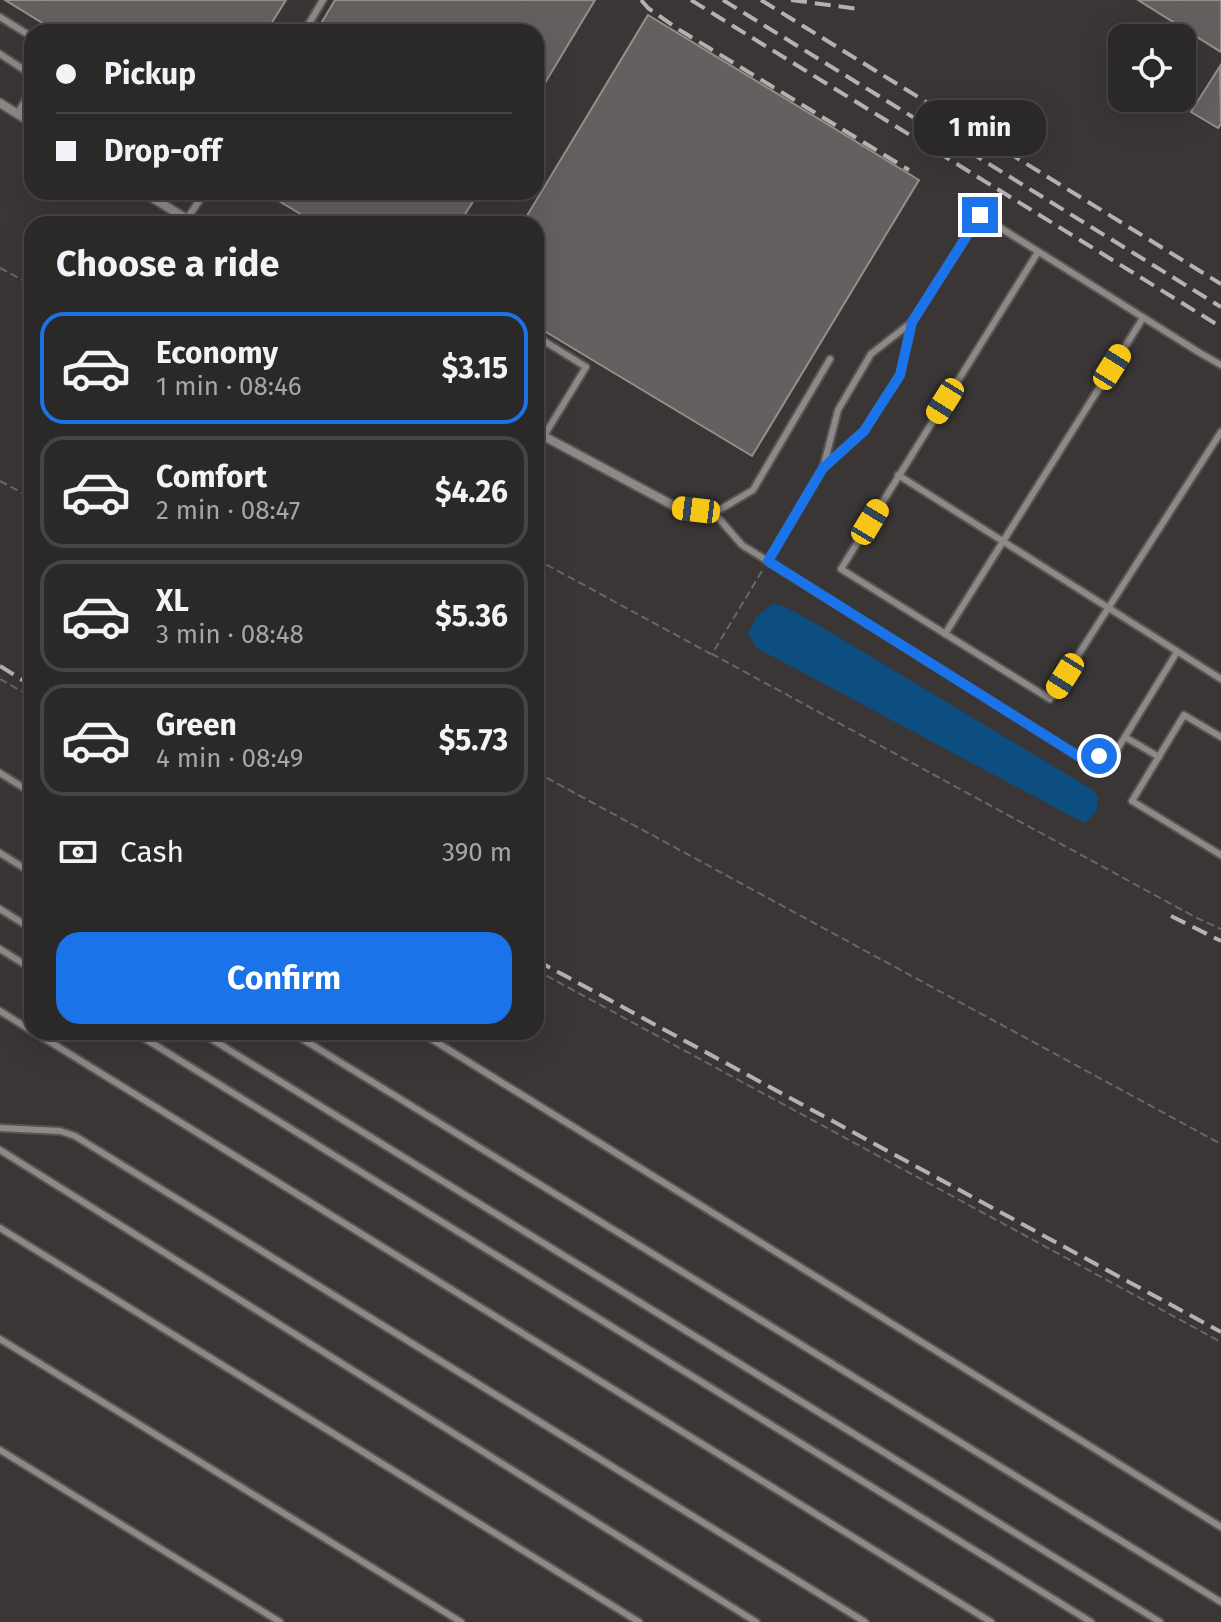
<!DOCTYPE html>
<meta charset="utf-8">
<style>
:root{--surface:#2b2828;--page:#333030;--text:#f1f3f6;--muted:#a6a6a8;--line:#474445;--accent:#1a73e8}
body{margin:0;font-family:"Fira Sans",sans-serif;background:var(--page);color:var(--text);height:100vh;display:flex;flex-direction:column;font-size:30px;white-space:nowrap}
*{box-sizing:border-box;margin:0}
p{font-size:26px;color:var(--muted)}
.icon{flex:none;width:44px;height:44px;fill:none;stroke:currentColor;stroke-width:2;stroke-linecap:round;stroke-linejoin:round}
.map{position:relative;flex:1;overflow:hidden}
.side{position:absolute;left:24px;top:216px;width:520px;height:824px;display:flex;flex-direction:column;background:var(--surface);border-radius:24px;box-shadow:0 8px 32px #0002,0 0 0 2px var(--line)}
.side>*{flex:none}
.banner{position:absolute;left:24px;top:24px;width:520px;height:176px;border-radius:24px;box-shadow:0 8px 32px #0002,0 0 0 2px var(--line);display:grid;align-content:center;height:176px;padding:0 32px;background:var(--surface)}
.buttons{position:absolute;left:1108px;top:24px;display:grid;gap:16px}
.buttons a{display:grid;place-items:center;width:88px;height:88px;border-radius:16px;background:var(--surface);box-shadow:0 8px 32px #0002,0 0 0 2px var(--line);font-size:40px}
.end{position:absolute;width:36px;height:36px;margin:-18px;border:10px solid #1a73e8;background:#fff;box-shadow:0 0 0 4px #fff}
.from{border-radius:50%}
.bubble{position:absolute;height:56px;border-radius:24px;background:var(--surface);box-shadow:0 8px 32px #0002,0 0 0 2px var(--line);font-size:26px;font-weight:700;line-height:56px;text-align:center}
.car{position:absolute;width:24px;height:48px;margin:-24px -12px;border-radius:10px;box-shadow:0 0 6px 2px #0007;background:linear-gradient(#f5c518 24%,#345 0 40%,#f5c518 0 76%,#345 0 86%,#f5c518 0)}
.banner b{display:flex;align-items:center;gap:28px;height:76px;font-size:30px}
.banner b+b{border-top:2px solid var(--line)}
.banner i{width:20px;height:20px;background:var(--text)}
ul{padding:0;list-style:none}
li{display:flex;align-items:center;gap:24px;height:112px;margin:0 16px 12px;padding:0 16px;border:4px solid var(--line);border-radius:24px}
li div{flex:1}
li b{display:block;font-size:30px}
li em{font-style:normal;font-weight:700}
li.on{border-color:var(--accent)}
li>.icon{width:72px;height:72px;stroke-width:1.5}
h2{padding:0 32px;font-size:36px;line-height:96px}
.pay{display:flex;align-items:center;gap:20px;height:88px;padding:0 32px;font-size:30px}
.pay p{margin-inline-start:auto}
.cta{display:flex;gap:16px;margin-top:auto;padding:16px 32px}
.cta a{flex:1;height:92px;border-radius:24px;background:var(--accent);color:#fff;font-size:32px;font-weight:700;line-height:92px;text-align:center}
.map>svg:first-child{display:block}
.water{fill:#0c4e80}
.building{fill:#64605f;stroke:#938f8d;stroke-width:2}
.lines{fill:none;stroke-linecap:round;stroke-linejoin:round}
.service-casing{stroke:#575452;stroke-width:10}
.minor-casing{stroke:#575452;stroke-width:12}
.path{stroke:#696665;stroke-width:2;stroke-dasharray:8 4;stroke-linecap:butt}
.service{stroke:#8d8988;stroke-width:6}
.minor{stroke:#8d8988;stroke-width:8}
.rail{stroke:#b4b1b0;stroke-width:4;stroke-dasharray:16 8;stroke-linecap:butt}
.route{stroke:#1a73e8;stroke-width:10}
</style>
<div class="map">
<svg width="1221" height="1622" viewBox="0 0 1221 1622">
<rect width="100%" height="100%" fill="#393635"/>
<!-- water -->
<path class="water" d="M772 604 782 605 825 629 1093 790 1098 798 1097 811 1084 823 757 648 748 634 756 617Z"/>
<!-- building -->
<g class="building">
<path d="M5 0H286L266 32H57Z"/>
<path d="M335 0H595L536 98V32H316Z"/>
<path d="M1138 0H1221V52Z"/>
<path d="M648 15 919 180 752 456 536 326V224H522Z"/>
<path d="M1220 66 1221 124 1218 128 1191 112Z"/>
<path d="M264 192H479L459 224H317Z"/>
</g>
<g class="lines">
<!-- service casing -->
<g class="service-casing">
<g id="service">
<path d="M0 17 32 37"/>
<path d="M304 32 323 0"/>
<path d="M0 54 32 75"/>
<path d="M17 114 32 90"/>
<path d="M187 219 205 192"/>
<path d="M1038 252 841 569 1050 699 1221 432"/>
<path d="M912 322 980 215 1200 353 1221 365"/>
<path d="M912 322 900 375 864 431 823 468 838 410 871 354Z"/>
<path d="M536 336 586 367 544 436"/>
<path d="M830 359 753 490 714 513 742 545 1083 759 1115 753 1177 652"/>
<path d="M898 475 1221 679"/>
<path d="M768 561 823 468"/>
<path d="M945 634 1143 318"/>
<path d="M1125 737 1159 757"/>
<path d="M1221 737 1184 715 1132 801 1221 855"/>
<path d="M0 773 32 793"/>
<path d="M0 853 32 873"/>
<path d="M0 909 32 929"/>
<path d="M0 949 32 969"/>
<path d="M0 1011 32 1031"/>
<path d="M34 1032 991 1622"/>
<path d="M134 1032 1091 1622"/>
<path d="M200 1032 1160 1622"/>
<path d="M291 1032 1221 1602"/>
<path d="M420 1032 1221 1527"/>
<path d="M0 1128 60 1131 75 1136 865 1622"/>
<path d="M0 1150 756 1622"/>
<path d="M0 1228 639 1622"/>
<path d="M0 1339 461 1622"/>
<path d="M0 1450 280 1622"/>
</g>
</g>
<!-- minor casing -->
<g class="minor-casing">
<g id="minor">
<path d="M0 103 32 123"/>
<path d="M143 192 195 224"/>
<path d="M536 432 678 508 714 513"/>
</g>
</g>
<!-- path -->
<g class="path">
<path d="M0 268 32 285"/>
<path d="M0 481 32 498"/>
<path d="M536 559 711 654"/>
<path d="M762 571 712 654 1197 918 1221 929"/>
<path d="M0 679 32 697"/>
<path d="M536 772 1221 1144"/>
<path d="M536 970 1221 1342"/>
</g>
<!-- service -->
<use href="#service" class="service"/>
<!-- minor -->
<use href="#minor" class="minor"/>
<!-- rail -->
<g class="rail">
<path d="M641 0 648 8 678 29 909 170"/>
<path d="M691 0 1221 327"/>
<path d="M723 0 1221 307"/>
<path d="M761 0 1221 284"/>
<path d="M791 0 859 9"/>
<path d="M0 666 32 686"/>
<path d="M1171 916 1221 941"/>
<path d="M536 960 1221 1332"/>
</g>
</g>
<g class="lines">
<!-- route -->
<path class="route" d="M980 215 912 322 900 375 864 431 823 468 768 561 1083 759 1099 756"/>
</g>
</svg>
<div class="buttons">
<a><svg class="icon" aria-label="locate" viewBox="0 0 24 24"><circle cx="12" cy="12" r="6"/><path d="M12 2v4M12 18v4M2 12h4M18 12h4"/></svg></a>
</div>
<i class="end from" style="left:1099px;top:756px"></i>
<i class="end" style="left:980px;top:215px"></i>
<div class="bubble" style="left:914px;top:100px;width:132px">1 min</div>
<i class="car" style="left:1112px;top:367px;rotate:32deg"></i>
<i class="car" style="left:945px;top:401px;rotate:212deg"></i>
<i class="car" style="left:696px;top:510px;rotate:277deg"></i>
<i class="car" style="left:870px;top:522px;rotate:31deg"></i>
<i class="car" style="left:1065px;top:676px;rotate:212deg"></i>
<div class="banner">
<b><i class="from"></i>Pickup</b>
<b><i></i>Drop-off</b>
</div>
<section class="side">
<h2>Choose a ride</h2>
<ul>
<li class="on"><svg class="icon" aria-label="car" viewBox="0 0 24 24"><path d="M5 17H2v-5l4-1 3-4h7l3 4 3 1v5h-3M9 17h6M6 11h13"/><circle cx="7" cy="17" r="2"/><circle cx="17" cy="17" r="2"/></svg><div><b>Economy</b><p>1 min · 08:46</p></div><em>$3.15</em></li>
<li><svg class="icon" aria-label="car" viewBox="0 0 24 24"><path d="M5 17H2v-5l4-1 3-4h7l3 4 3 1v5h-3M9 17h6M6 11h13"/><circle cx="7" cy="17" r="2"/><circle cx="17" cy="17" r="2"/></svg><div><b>Comfort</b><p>2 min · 08:47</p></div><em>$4.26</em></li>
<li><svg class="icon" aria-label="car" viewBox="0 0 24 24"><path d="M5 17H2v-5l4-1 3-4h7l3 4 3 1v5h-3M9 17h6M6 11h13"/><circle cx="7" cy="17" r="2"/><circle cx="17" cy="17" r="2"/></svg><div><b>XL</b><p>3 min · 08:48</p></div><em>$5.36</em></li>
<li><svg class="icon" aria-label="car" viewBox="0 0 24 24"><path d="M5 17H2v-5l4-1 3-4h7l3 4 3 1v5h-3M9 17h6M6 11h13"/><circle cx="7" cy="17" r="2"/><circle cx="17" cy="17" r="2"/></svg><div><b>Green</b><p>4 min · 08:49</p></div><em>$5.73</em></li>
</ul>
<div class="pay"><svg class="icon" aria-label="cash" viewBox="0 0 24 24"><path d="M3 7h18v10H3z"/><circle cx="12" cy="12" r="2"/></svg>Cash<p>390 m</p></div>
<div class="cta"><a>Confirm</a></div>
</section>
</div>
